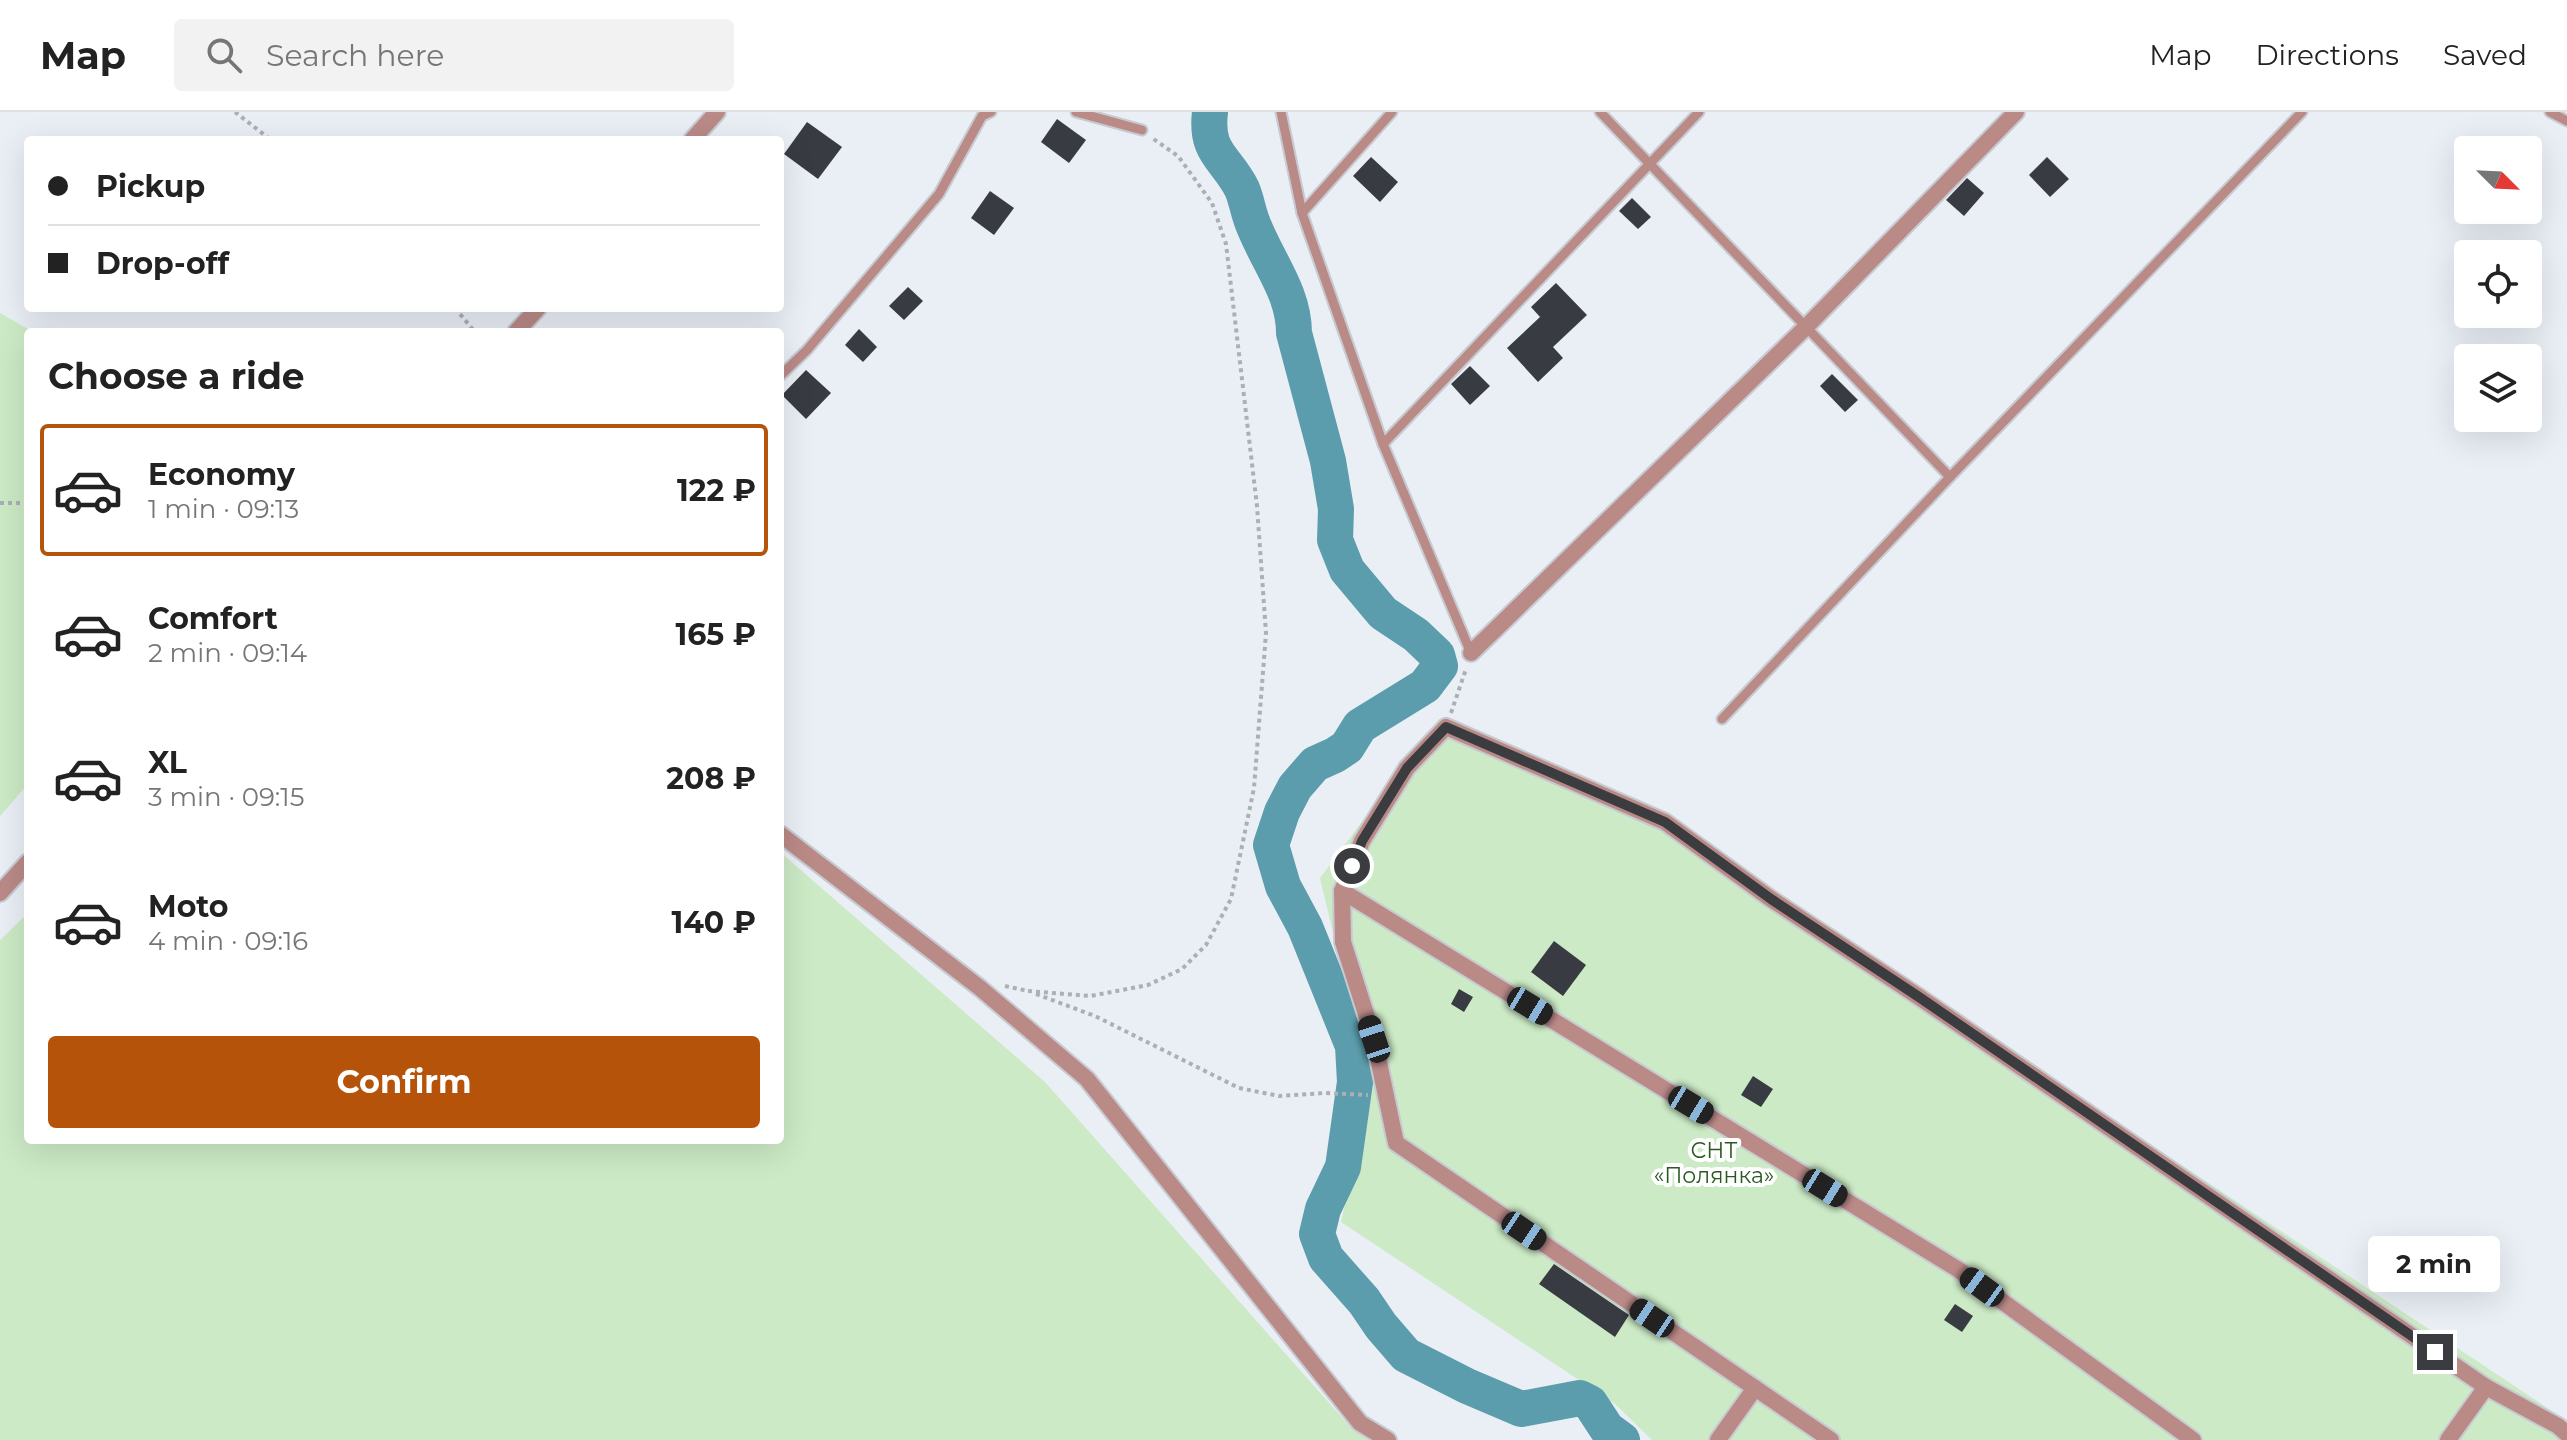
<!DOCTYPE html>
<meta charset="utf-8">
<style>
:root{--surface:#fff;--page:#f2f2f2;--text:#222;--muted:#767676;--line:#e0e0e0;--accent:#b45309}
body{margin:0;font-family:Montserrat,sans-serif;background:var(--page);color:var(--text);height:100vh;display:flex;flex-direction:column;font-size:30px;white-space:nowrap}
*{box-sizing:border-box;margin:0}
p{font-size:26px;color:var(--muted)}
.icon{flex:none;width:44px;height:44px;fill:none;stroke:currentColor;stroke-width:2;stroke-linecap:round;stroke-linejoin:round}
.map{position:relative;flex:1;overflow:hidden}
.drawer{position:absolute;left:24px;top:216px;width:760px;height:816px;display:flex;flex-direction:column;background:var(--surface);border-radius:8px;box-shadow:0 8px 32px #0002}
.drawer>*{flex:none}
.hud{position:absolute;left:24px;top:24px;width:760px;height:176px;border-radius:8px;box-shadow:0 8px 32px #0002;display:grid;align-content:center;height:176px;padding:0 24px;background:var(--surface)}
.needle{width:52px;rotate:114deg}
.buttons{position:absolute;left:2454px;top:24px;display:grid;gap:16px}
.buttons a{display:grid;place-items:center;width:88px;height:88px;border-radius:8px;background:var(--surface);box-shadow:0 8px 32px #0002;font-size:40px}
.end{position:absolute;width:36px;height:36px;margin:-18px;border:10px solid #3a3c3f;background:#fff;box-shadow:0 0 0 4px #fff}
.from{border-radius:50%}
.bubble{position:absolute;height:56px;border-radius:8px;background:var(--surface);box-shadow:0 8px 32px #0002;font-size:26px;font-weight:700;line-height:56px;text-align:center}
.car{position:absolute;width:24px;height:48px;margin:-24px -12px;border-radius:10px;box-shadow:0 0 6px 2px #0007;background:linear-gradient(#222 24%,#8ab4d8 0 40%,#222 0 76%,#8ab4d8 0 86%,#222 0)}
.hud b{display:flex;align-items:center;gap:28px;height:76px;font-size:30px}
.hud b+b{border-top:2px solid var(--line)}
.hud i{width:20px;height:20px;background:var(--text)}
ul{padding:0;list-style:none}
li{display:flex;align-items:center;gap:24px;height:132px;margin:0 16px 12px;padding:0 8px;border:4px solid transparent;border-radius:8px}
li div{flex:1}
li b{display:block;font-size:30px}
li em{font-style:normal;font-weight:700}
li.on{border-color:var(--accent)}
li>.icon{width:72px;height:72px;stroke-width:1.5}
h2{padding:0 24px;font-size:36px;line-height:96px}
.cta{display:flex;gap:16px;margin-top:auto;padding:16px 24px}
.cta a{flex:1;height:92px;border-radius:8px;background:var(--accent);color:#fff;font-size:32px;font-weight:700;line-height:92px;text-align:center}
header{display:flex;align-items:center;gap:48px;box-sizing:border-box;height:112px;padding:0 40px;background:var(--surface);border-bottom:2px solid var(--line)}
header strong{font-size:38px}
nav{display:flex;gap:44px;margin-inline-start:auto;font-size:28px}
.search{width:560px;height:72px;background:var(--page);display:flex;align-items:center;gap:20px;box-sizing:border-box;padding:0 28px;border-radius:8px;color:var(--muted);font-size:30px}
.map>svg:first-child{display:block}
.green{fill:#cceac6}
.lines{fill:none;stroke-linecap:round;stroke-linejoin:round}
.river{stroke:#5b9dac;stroke-width:36}
.building{fill:#383c42}
.service-casing{stroke:#c7cbd1;stroke-width:13}
.minor-casing{stroke:#c7cbd1;stroke-width:20}
.tertiary-casing{stroke:#c7cbd1;stroke-width:20}
.path{stroke:#acafb5;stroke-width:4;stroke-dasharray:4 4;stroke-linecap:butt}
.service{stroke:#ba8a87;stroke-width:9}
.minor{stroke:#ba8a87;stroke-width:16}
.tertiary{stroke:#ba8a87;stroke-width:16}
.route{stroke:#3a3c3f;stroke-width:10}
.labels{text-anchor:middle;stroke-width:8;stroke-linejoin:round;paint-order:stroke}
.park-label{font-size:22px;fill:#2a5a21;stroke:#fff}
</style>
<header>
<strong>Map</strong>
<div class="search"><svg class="icon" aria-label="search" viewBox="0 0 24 24"><circle cx="10" cy="10" r="6"/><path d="M15 15l6 6"/></svg>Search here</div>
<nav><a>Map</a><a>Directions</a><a>Saved</a></nav>
</header>
<div class="map">
<svg width="2567" height="1328" viewBox="0 0 2567 1328">
<rect width="100%" height="100%" fill="#eaeff6"/>
<!-- green -->
<g class="green">
<path d="M0 201 33 220H28V672L0 704Z"/>
<path d="M1439 607 1653 711 1736 757 2555 1301 2567 1312V1328H1652L1615 1292 1341 1110 1370 976 1320 766Z"/>
<path d="M780 740 1045 970 1354 1319 1369 1328H0V828L28 801V1028H780Z"/>
</g>
<g class="lines">
<!-- river -->
<path class="river" d="M1210 0C1205 42 1226 45 1242 77 1247 89 1248 100 1253 112 1267 149 1294 180 1294 221L1328 349 1336 397 1335 428 1347 458 1383 501 1416 523 1437 543 1440 554 1425 574 1360 614 1347 635 1335 643 1315 652 1295 675 1282 700 1271 733 1283 774 1305 815 1353 934 1355 970 1343 1055 1323 1097 1317 1122 1326 1146 1364 1189 1381 1214 1406 1243 1467 1274 1521 1297 1580 1286 1590 1291 1607 1317 1622 1328"/>
</g>
<!-- building -->
<g class="building">
<path d="M1057 7 1086 28 1069 51 1041 30Z"/>
<path d="M807 10 842 35 818 67 784 42Z"/>
<path d="M1371 45 1398 70 1380 90 1353 64Z"/>
<path d="M2047 45 2069 67 2050 85 2029 63Z"/>
<path d="M1967 66 1984 81 1964 104 1946 88Z"/>
<path d="M990 79 1014 96 994 123 971 106Z"/>
<path d="M1632 86 1651 105 1638 117 1619 99Z"/>
<path d="M1556 171 1587 203 1553 235 1563 246 1538 270 1507 236 1540 205 1531 195Z"/>
<path d="M908 175 923 189 904 208 889 194Z"/>
<path d="M859 217 877 235 863 250 845 233Z"/>
<path d="M1470 254 1490 274 1470 293 1451 272Z"/>
<path d="M806 258 831 281 806 307 782 283Z"/>
<path d="M1832 262 1858 288 1845 300 1820 274Z"/>
<path d="M1554 829 1586 853 1563 884 1531 860Z"/>
<path d="M1459 877 1473 885 1464 900 1451 892Z"/>
<path d="M1753 964 1773 977 1761 995 1741 983Z"/>
<path d="M1554 1152 1629 1203 1615 1225 1539 1172Z"/>
<path d="M1955 1192 1973 1204 1962 1220 1944 1208Z"/>
</g>
<g class="lines">
<!-- service casing -->
<g class="service-casing">
<g id="service">
<path d="M1076 0 1142 18"/>
<path d="M1281 0 1302 101 1383 332 1471 541"/>
<path d="M1600 0 1950 365"/>
<path d="M2550 0 2567 9"/>
<path d="M1302 101 1392 0"/>
<path d="M780 264 807 238 939 82 982 4 991 0"/>
<path d="M1383 332 1699 0"/>
<path d="M1722 607 1950 365 2302 0"/>
</g>
</g>
<!-- minor casing -->
<g class="minor-casing">
<g id="minor">
<path d="M1471 541 1805 216 2016 0"/>
<path d="M780 722 980 876 1087 967 1360 1311 1388 1328"/>
<path d="M1342 779 1959 1158 2193 1328"/>
<path d="M1718 1328 1755 1276"/>
<path d="M1831 1328 1396 1031 1374 927 1343 830 1342 779 1362 729 1407 656 1446 615 1665 710 1771 787 1919 885 2486 1275 2558 1314 2567 1322"/>
<path d="M2448 1328 2486 1275"/>
</g>
</g>
<!-- tertiary casing -->
<g class="tertiary-casing">
<g id="tertiary">
<path d="M692 28 717 0"/>
<path d="M516 220 538 196"/>
<path d="M0 781 28 750"/>
</g>
</g>
<!-- path -->
<g class="path">
<path d="M235 0 271 28"/>
<path d="M455 196 475 220"/>
<path d="M0 391H28"/>
<path d="M1451 601 1466 557"/>
<path d="M1005 874 1028 879"/>
<path d="M1028 879 1090 884 1148 873 1182 857 1206 833 1231 787 1254 676 1266 521 1257 394 1226 132 1212 91 1178 44 1152 26"/>
<path d="M1036 882 1095 904 1239 976 1279 984 1324 981 1368 983"/>
</g>
<!-- service -->
<use href="#service" class="service"/>
<!-- minor -->
<use href="#minor" class="minor"/>
<!-- tertiary -->
<use href="#tertiary" class="tertiary"/>
</g>
<g class="lines">
<!-- route -->
<path class="route" d="M1352 754 1362 729 1407 656 1446 615 1665 710 1771 787 1919 885 2435 1240"/>
</g>
<g class="labels">
<!-- park labels -->
<g class="park-label">
<text x="1714" y="1046">СНТ<tspan x="1714" dy="25">«Полянка»</tspan></text>
</g>
</g>
</svg>
<div class="buttons">
<a><svg class="needle" viewBox="-14 -14 28 28"><path d="M0-13l5 13h-10z" fill="#e53935"/><path d="M0 13l5-13h-10z" fill="#767676"/></svg></a>
<a><svg class="icon" aria-label="locate" viewBox="0 0 24 24"><circle cx="12" cy="12" r="6"/><path d="M12 2v4M12 18v4M2 12h4M18 12h4"/></svg></a>
<a><svg class="icon" aria-label="layers" viewBox="0 0 24 24"><path d="M12 4l9 5-9 5-9-5zM3 14l9 5 9-5"/></svg></a>
</div>
<i class="end from" style="left:1352px;top:754px"></i>
<i class="end" style="left:2435px;top:1240px"></i>
<div class="bubble" style="left:2368px;top:1124px;width:132px">2 min</div>
<i class="car" style="left:1530px;top:894px;rotate:121deg"></i>
<i class="car" style="left:1374px;top:927px;rotate:342deg"></i>
<i class="car" style="left:1691px;top:993px;rotate:121deg"></i>
<i class="car" style="left:1825px;top:1076px;rotate:122deg"></i>
<i class="car" style="left:1524px;top:1119px;rotate:124deg"></i>
<i class="car" style="left:1982px;top:1175px;rotate:306deg"></i>
<i class="car" style="left:1652px;top:1206px;rotate:304deg"></i>
<div class="hud">
<b><i class="from"></i>Pickup</b>
<b><i></i>Drop-off</b>
</div>
<section class="drawer">
<h2>Choose a ride</h2>
<ul>
<li class="on"><svg class="icon" aria-label="car" viewBox="0 0 24 24"><path d="M5 17H2v-5l4-1 3-4h7l3 4 3 1v5h-3M9 17h6M6 11h13"/><circle cx="7" cy="17" r="2"/><circle cx="17" cy="17" r="2"/></svg><div><b>Economy</b><p>1 min · 09:13</p></div><em>122 ₽</em></li>
<li><svg class="icon" aria-label="car" viewBox="0 0 24 24"><path d="M5 17H2v-5l4-1 3-4h7l3 4 3 1v5h-3M9 17h6M6 11h13"/><circle cx="7" cy="17" r="2"/><circle cx="17" cy="17" r="2"/></svg><div><b>Comfort</b><p>2 min · 09:14</p></div><em>165 ₽</em></li>
<li><svg class="icon" aria-label="car" viewBox="0 0 24 24"><path d="M5 17H2v-5l4-1 3-4h7l3 4 3 1v5h-3M9 17h6M6 11h13"/><circle cx="7" cy="17" r="2"/><circle cx="17" cy="17" r="2"/></svg><div><b>XL</b><p>3 min · 09:15</p></div><em>208 ₽</em></li>
<li><svg class="icon" aria-label="car" viewBox="0 0 24 24"><path d="M5 17H2v-5l4-1 3-4h7l3 4 3 1v5h-3M9 17h6M6 11h13"/><circle cx="7" cy="17" r="2"/><circle cx="17" cy="17" r="2"/></svg><div><b>Moto</b><p>4 min · 09:16</p></div><em>140 ₽</em></li>
</ul>
<div class="cta"><a>Confirm</a></div>
</section>
</div>
